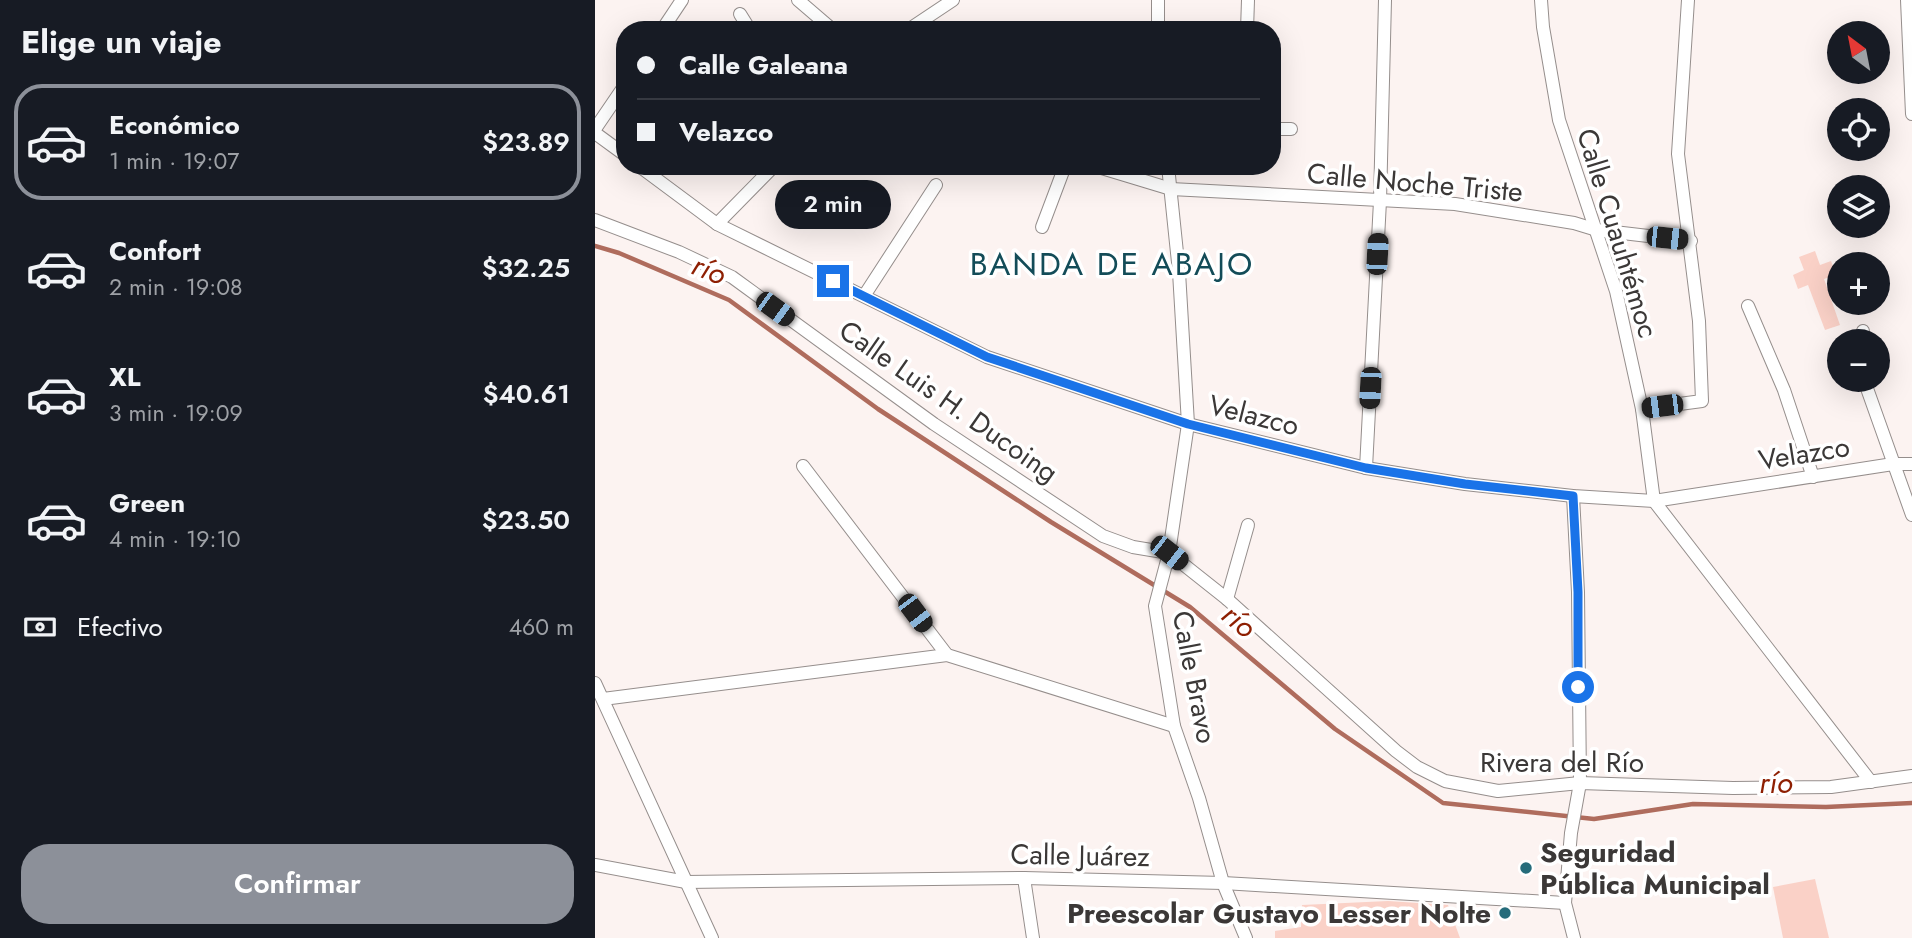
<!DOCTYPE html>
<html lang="es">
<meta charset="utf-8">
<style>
:root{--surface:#171b24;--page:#242831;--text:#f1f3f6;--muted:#9ea1a6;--line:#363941;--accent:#8c9099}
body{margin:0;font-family:Jost,sans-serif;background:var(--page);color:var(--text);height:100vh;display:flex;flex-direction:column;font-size:26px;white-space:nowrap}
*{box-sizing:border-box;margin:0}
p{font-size:23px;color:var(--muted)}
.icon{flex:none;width:38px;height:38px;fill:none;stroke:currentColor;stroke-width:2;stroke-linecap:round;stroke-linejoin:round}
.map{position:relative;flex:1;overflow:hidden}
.sheet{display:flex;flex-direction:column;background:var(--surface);width:595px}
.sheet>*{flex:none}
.guide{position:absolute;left:21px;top:21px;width:665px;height:154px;border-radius:28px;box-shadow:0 7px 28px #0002;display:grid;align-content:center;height:154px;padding:0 21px;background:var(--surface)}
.needle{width:46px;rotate:328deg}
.controls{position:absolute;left:1232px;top:21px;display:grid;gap:14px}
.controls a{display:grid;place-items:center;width:63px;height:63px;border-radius:50%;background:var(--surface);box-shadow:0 7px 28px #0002;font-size:35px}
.end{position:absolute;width:32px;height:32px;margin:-16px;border:9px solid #1a73e8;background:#fff;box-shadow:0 0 0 4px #fff}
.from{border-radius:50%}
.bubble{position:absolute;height:49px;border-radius:24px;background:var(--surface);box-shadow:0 7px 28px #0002;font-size:23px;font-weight:600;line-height:49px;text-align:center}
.car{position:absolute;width:21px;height:42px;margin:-21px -10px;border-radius:9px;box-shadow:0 0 5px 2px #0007;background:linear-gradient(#222 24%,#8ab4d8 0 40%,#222 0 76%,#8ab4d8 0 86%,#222 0)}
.guide b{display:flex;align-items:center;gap:24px;height:66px;font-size:26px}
.guide b+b{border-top:2px solid var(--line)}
.guide i{width:18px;height:18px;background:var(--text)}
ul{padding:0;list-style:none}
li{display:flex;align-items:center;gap:21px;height:116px;margin:0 14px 10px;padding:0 7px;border:4px solid transparent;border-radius:28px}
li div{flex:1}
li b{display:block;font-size:26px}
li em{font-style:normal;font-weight:600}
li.selected{border-color:var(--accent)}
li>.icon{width:63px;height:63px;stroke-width:1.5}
h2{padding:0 21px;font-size:32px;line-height:84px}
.pay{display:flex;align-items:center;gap:18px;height:77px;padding:0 21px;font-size:26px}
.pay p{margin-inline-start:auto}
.primary-button{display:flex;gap:14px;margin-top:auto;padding:14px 21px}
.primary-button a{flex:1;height:80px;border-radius:28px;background:var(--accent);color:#fff;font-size:28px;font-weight:600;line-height:80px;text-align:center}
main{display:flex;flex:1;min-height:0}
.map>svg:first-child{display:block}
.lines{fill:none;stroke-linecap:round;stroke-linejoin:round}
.stream{stroke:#af6c5d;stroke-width:4.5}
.building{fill:#fad1c7}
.minor-casing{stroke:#958e8c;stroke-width:14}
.minor{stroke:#fff;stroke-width:12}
.route{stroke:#1a73e8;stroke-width:9}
.poi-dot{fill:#266c7b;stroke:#fff;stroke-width:2.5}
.labels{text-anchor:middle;stroke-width:7;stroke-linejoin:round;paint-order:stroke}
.street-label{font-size:28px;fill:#3b3837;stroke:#fff}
.poi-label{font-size:28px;font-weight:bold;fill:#3b3837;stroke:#fff;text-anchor:start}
.water-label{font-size:30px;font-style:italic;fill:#8e1f02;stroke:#fff}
.quarter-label{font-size:32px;letter-spacing:2px;fill:#134c58;stroke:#fff}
</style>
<main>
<section class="sheet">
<h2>Elige un viaje</h2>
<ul>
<li class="selected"><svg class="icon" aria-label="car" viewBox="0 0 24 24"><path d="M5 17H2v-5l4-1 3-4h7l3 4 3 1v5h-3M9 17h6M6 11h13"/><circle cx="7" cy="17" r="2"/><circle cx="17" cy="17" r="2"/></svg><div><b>Económico</b><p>1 min · 19:07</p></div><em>$23.89</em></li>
<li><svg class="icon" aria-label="car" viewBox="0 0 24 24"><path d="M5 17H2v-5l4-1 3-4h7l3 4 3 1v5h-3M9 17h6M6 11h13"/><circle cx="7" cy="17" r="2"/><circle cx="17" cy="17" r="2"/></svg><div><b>Confort</b><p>2 min · 19:08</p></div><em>$32.25</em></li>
<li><svg class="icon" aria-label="car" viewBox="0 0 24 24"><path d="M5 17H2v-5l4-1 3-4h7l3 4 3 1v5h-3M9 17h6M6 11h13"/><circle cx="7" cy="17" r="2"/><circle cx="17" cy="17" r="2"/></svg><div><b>XL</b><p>3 min · 19:09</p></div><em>$40.61</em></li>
<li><svg class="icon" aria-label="car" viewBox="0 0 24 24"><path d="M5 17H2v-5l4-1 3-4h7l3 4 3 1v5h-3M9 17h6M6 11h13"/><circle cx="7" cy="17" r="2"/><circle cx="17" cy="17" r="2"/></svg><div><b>Green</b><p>4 min · 19:10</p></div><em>$23.50</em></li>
</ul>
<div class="pay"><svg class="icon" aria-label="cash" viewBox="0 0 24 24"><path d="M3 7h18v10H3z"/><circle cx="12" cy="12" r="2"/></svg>Efectivo<p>460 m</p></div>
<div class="primary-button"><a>Confirmar</a></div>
</section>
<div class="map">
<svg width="1317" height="938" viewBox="0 0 1317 938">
<rect width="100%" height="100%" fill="#fcf3f1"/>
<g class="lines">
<!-- stream -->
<path class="stream" d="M0 246 24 253 134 300 283 409 456 522 595 607 740 729 848 803 999 819 1098 804 1231 807 1317 803"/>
</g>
<!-- building -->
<g class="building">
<path d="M1220 251 1225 265 1236 261 1241 275 1229 279 1245 325 1230 330 1213 285 1203 289 1198 275 1209 270 1204 257Z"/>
<path d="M1220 879 1234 938H1188L1178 887Z"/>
<path d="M793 901 853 905 865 938H680V931L706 927 707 905Z"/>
</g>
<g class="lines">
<!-- minor casing -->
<g class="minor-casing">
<g id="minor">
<path d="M203 0 238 30"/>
<path d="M563 0V30"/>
<path d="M946 0 948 27 964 120 1021 291 1047 409 1059 501 1276 782"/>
<path d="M1312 0 1317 114"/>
<path d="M145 14 155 30"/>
<path d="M67 30 87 0"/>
<path d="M313 30 358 0"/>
<path d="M652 30 653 0"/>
<path d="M0 129 30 85"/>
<path d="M677 129H696"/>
<path d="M0 133 30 155"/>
<path d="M44 166 122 224 392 357 593 424 771 468 870 484 978 496 1059 501 1298 464H1317"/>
<path d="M500 166 576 189 860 204 979 223 1002 230 1096 241"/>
<path d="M573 166 584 272 593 424 574 553 560 606 579 726 604 798 628 883 651 938"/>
<path d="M0 220 84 252 137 277 339 424 508 536 538 547 574 553 632 599 801 751 822 767 850 781 903 791 985 783 1138 788 1236 787 1317 776"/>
<path d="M122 224 179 166"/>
<path d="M447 227 470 166"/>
<path d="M269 296 341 185"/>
<path d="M1153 306 1189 390 1218 477"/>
<path d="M1265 341 1268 331"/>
<path d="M1269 380 1317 515"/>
<path d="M1047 409 1107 401 1104 321 1083 154 1093 0"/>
<path d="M208 466 352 655"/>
<path d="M771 468 785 201 790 0"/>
<path d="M978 496 983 592 985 783 976 833 970 903 979 938"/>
<path d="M632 599 653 525"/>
<path d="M0 683 117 938"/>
<path d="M8 699 352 655 579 726"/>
<path d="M0 865 91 882 429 878 628 883 970 903"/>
<path d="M429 878 438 938"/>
</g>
</g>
<!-- minor -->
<use href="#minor" class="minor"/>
</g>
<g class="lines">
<!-- route -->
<path class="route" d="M238 281 392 357 593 424 771 468 870 484 978 496 983 592V687"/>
</g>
<!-- markers -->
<g class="poi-dot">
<circle cx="931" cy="868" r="7"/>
<circle cx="910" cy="913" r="7"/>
</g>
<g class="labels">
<!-- street labels -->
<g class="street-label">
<text transform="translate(820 182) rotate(5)" y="10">Calle Noche Triste</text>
<text transform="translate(1023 233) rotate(73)" y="10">Calle Cuauhtémoc</text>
<text transform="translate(354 401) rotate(35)" y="10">Calle Luis H. Ducoing</text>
<text transform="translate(659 415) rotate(14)" y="10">Velazco</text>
<text transform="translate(1209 453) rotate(-9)" y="10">Velazco</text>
<text transform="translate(600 677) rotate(79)" y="10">Calle Bravo</text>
<text x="967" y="772">Rivera del Río</text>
<text transform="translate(485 855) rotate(1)" y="10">Calle Juárez</text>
</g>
<!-- poi labels -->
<g class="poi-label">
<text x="945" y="862">Seguridad<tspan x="945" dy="32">Pública Municipal</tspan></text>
<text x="896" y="923" text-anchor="end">Preescolar Gustavo Lesser Nolte</text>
</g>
<!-- water labels -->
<g class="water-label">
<text transform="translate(114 270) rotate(22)" y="10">río</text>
<text transform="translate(644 621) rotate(40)" y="10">río</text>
<text x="1181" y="793">río</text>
</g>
<!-- quarter labels -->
<g class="quarter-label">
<text x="517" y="275">BANDA DE ABAJO</text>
</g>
</g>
</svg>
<div class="controls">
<a><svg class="needle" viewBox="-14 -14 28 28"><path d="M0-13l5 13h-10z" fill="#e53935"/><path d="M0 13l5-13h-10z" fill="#9ea1a6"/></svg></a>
<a><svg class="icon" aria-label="locate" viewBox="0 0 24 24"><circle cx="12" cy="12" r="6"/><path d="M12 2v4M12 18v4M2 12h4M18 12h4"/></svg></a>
<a><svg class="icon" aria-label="layers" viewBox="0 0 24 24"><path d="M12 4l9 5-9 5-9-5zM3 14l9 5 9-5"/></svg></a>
<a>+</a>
<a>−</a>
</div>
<i class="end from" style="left:983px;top:687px"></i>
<i class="end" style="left:238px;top:281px"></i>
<div class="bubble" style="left:180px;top:180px;width:116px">2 min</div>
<i class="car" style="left:1072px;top:238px;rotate:96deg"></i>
<i class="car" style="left:782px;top:254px;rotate:3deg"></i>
<i class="car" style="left:180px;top:309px;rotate:126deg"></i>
<i class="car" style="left:775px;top:388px;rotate:183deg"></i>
<i class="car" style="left:1067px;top:406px;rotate:263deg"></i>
<i class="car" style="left:574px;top:553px;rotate:128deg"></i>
<i class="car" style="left:320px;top:613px;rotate:143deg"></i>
<div class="guide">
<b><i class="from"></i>Calle Galeana</b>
<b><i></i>Velazco</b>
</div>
</div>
</main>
